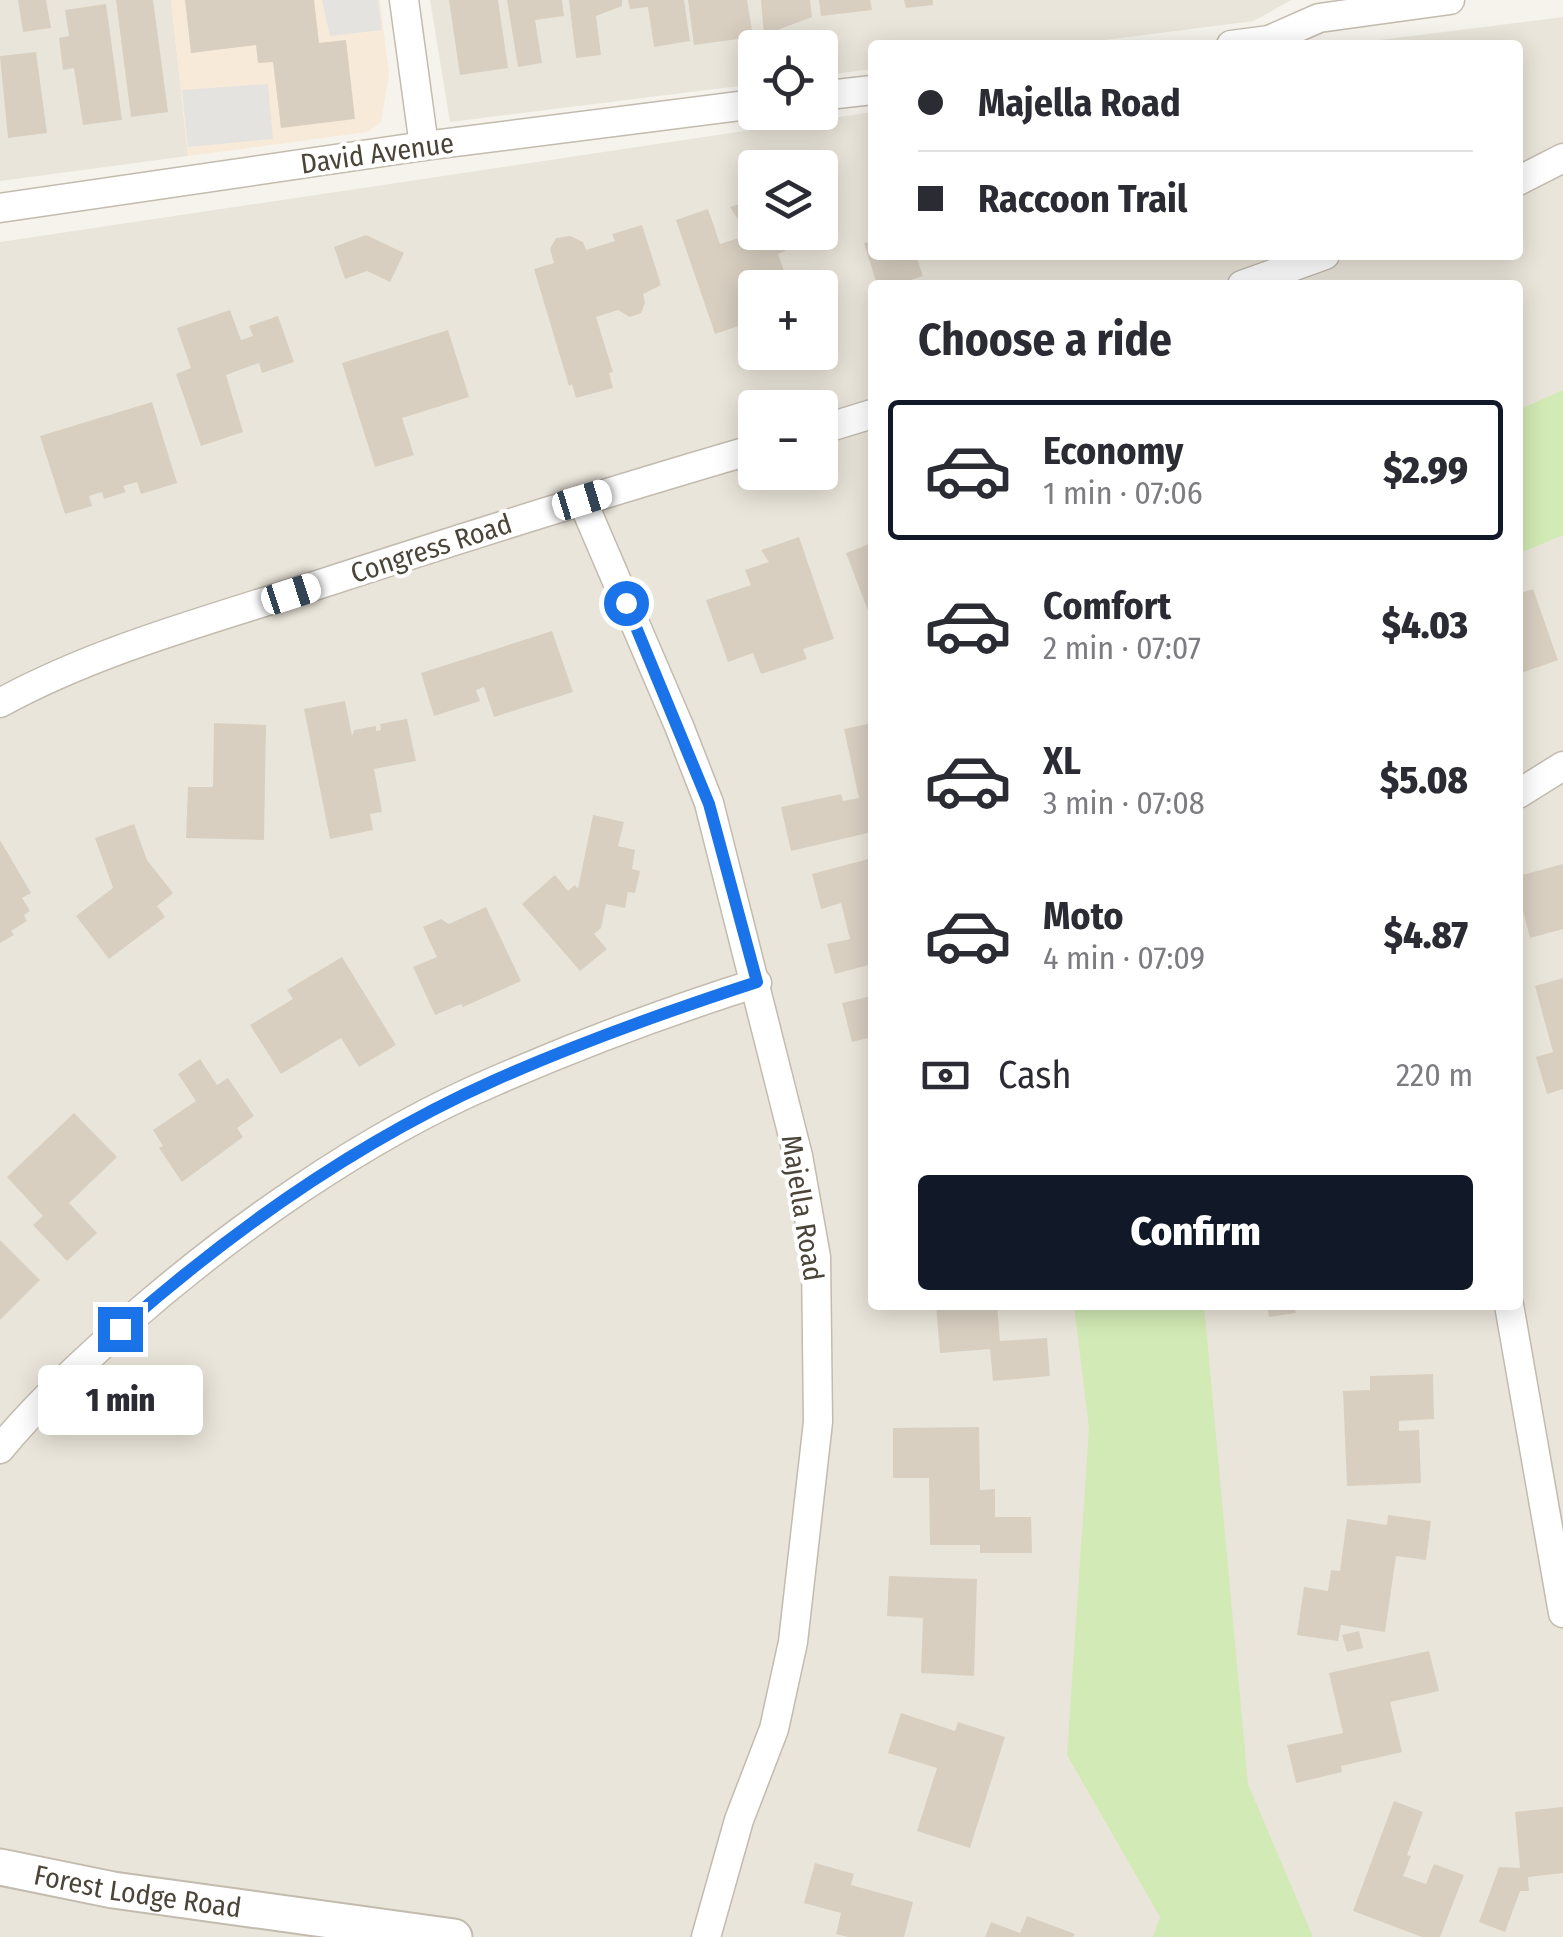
<!DOCTYPE html>
<meta charset="utf-8">
<style>
:root{--surface:#fff;--page:#f2f2f3;--text:#2b2b33;--muted:#7c7c81;--line:#e1e1e2;--accent:#111827}
body{margin:0;font-family:"Fira Sans Condensed",sans-serif;background:var(--page);color:var(--text);height:100vh;display:flex;flex-direction:column;font-size:38px;white-space:nowrap}
*{box-sizing:border-box;margin:0}
p{font-size:32px;color:var(--muted)}
.icon{flex:none;width:55px;height:55px;fill:none;stroke:currentColor;stroke-width:2;stroke-linecap:round;stroke-linejoin:round}
.map{position:relative;flex:1;overflow:hidden}
.panel{position:absolute;left:868px;top:280px;width:655px;height:1030px;display:flex;flex-direction:column;background:var(--surface);border-radius:10px;box-shadow:0 5px 25px #0003}
.panel>*{flex:none}
.top-card{position:absolute;left:868px;top:40px;width:655px;height:220px;border-radius:10px;box-shadow:0 5px 25px #0003;display:grid;align-content:center;height:220px;padding:0 50px;background:var(--surface)}
.tools{position:absolute;left:738px;top:30px;display:grid;gap:20px}
.tools a{display:grid;place-items:center;width:100px;height:100px;border-radius:10px;background:var(--surface);box-shadow:0 5px 25px #0003;font-size:50px}
.end{position:absolute;width:45px;height:45px;margin:-22px;border:12px solid #1a73e8;background:#fff;box-shadow:0 0 0 5px #fff}
.from{border-radius:50%}
.bubble{position:absolute;height:70px;border-radius:10px;background:var(--surface);box-shadow:0 5px 25px #0003;font-size:32px;font-weight:800;line-height:70px;text-align:center}
.car{position:absolute;width:30px;height:60px;margin:-30px -15px;border-radius:12px;box-shadow:0 0 8px 2px #0007;background:linear-gradient(#fff 24%,#345 0 40%,#fff 0 76%,#345 0 86%,#fff 0)}
.top-card b{display:flex;align-items:center;gap:35px;height:95px;font-size:38px}
.top-card b+b{border-top:2px solid var(--line)}
.top-card i{width:25px;height:25px;background:var(--text)}
ul{padding:0;list-style:none}
li{display:flex;align-items:center;gap:30px;height:140px;margin:0 20px 15px;padding:0 30px;border:5px solid transparent;border-radius:10px}
li div{flex:1}
li b{display:block;font-size:38px}
li em{font-style:normal;font-weight:800}
li.on{border-color:var(--accent)}
li>.icon{width:90px;height:90px;stroke-width:1.5}
h2{padding:0 50px;font-size:45px;line-height:120px}
.pay{display:flex;align-items:center;gap:25px;height:110px;padding:0 50px;font-size:38px}
.pay p{margin-inline-start:auto}
.button{display:flex;gap:20px;margin-top:auto;padding:20px 50px}
.button a{flex:1;height:115px;border-radius:10px;background:var(--accent);color:#fff;font-size:40px;font-weight:800;line-height:115px;text-align:center}
.map>svg:first-child{display:block}
.residential{fill:#eae5da;fill-rule:evenodd}
.commercial{fill:#f7ead8}
.green{fill:#d2eab5}
.parking{fill:#e5e3e0}
.building{fill:#d8cfc1}
.lines{fill:none;stroke-linecap:round;stroke-linejoin:round}
.minor-casing{stroke:#c2bbae;stroke-width:31}
.tertiary-casing{stroke:#c2bbae;stroke-width:39}
.minor{stroke:#fff;stroke-width:28}
.tertiary{stroke:#fff;stroke-width:35}
.route{stroke:#1a73e8;stroke-width:12}
.labels{text-anchor:middle;stroke-width:8;stroke-linejoin:round;paint-order:stroke}
.street-label{font-size:28px;fill:#4b4439;stroke:#fff}
</style>
<div class="map">
<svg width="1563" height="1937" viewBox="0 0 1563 1937">
<rect width="100%" height="100%" fill="#f6f3ec"/>
<!-- residential -->
<g class="residential">
<path d="M0 0H171L188 156 0 181Z"/>
<path d="M430 0H1291L1254 21 1066 45H872V69L820 76V48H755V84L450 122Z"/>
<path d="M1563 17V1937H0V242L872 112V255H1518V45H1339ZM755 168H820V232H755ZM872 285H1518V1305H872ZM755 288H820V352H755ZM755 408H820V472H755Z"/>
</g>
<!-- commercial -->
<path class="commercial" d="M171 0H380L389 74 381 122 367 132 188 156Z"/>
<!-- green -->
<g class="green">
<path d="M1563 390V535L1518 554V410Z"/>
<path d="M1074 1305H1204L1248 1784 1313 1937H1153L1160 1917 1067 1755 1089 1428Z"/>
</g>
<!-- parking -->
<g class="parking">
<path d="M322 0H378L382 30 330 36Z"/>
<path d="M268 84 273 139 188 147 182 90Z"/>
</g>
<!-- building -->
<g class="building">
<path d="M18 0H46L51 28 23 32Z"/>
<path d="M116 0H153L168 112 131 117Z"/>
<path d="M185 0H314L319 43 346 40 355 119 281 128 273 62 258 63 256 45 191 53Z"/>
<path d="M449 0H498L508 68 460 75Z"/>
<path d="M507 0H562L564 16 535 20 542 63 518 67Z"/>
<path d="M569 0H622V6L596 16 601 55 576 58Z"/>
<path d="M628 0H684L690 41 654 47 648 7 630 9Z"/>
<path d="M688 0H747L753 37 694 45Z"/>
<path d="M761 0H810L812 17 764 35Z"/>
<path d="M819 0H870L872 10 821 16Z"/>
<path d="M904 0H933V5L906 8Z"/>
<path d="M106 4 122 120 83 125 74 68 63 70 59 38 69 36 65 10Z"/>
<path d="M36 52 47 133 8 138 0 56Z"/>
<path d="M755 199V232H779L785 251 778 254 785 274 742 288 753 321 715 334 676 220 708 209 720 244 748 235 730 207Z"/>
<path d="M642 225 661 285 643 294 645 303 641 313 630 317 618 310 596 317 613 372 609 373 613 388 576 398 572 384 569 386 534 269 554 263 550 249 556 238 570 236 583 242 586 250 615 241 612 234Z"/>
<path d="M366 235 404 253 390 282 367 271 345 279 334 247Z"/>
<path d="M872 241V255H916L923 276 895 285H877L864 243Z"/>
<path d="M230 310 241 340 253 336 249 326 278 316 294 362 262 373 259 363 226 375 243 432 201 446 176 374 191 368 177 328Z"/>
<path d="M448 330 469 397 402 418 414 455 375 467 342 363Z"/>
<path d="M152 402 177 483 141 494 137 482 123 486 126 492 104 499 102 492 89 496 92 506 65 514 40 436Z"/>
<path d="M799 537 834 639 803 649 807 659 761 674 753 653 728 662 706 600 751 585 745 570 769 562 761 550Z"/>
<path d="M872 543V621L846 553Z"/>
<path d="M1533 589 1558 660 1518 674V594Z"/>
<path d="M552 631 573 692 494 717 484 687 476 690 480 701 434 716 421 673Z"/>
<path d="M345 701 352 736 354 730 376 726V731L381 730 380 724 407 719 416 761 374 769 382 812 370 814 373 830 330 839 304 709Z"/>
<path d="M214 723 266 725 264 840 186 838 188 787H213Z"/>
<path d="M872 723V832L791 851 781 807 841 794 843 801 859 798 844 729Z"/>
<path d="M593 815 624 822 618 846 635 850 632 869 640 871 635 893 628 892 625 908 606 904 601 928 594 934 607 949 580 971 522 904 555 875 568 891 575 885 578 889Z"/>
<path d="M134 824 147 860 173 893 157 906 165 917 109 959 76 916 113 888 95 838Z"/>
<path d="M0 840 31 893 22 898 30 911 24 915 27 921 11 931 14 935 0 943Z"/>
<path d="M872 858V964L835 974 827 944 850 939 841 903 821 909 812 874Z"/>
<path d="M1563 864V929L1530 938 1518 891V876Z"/>
<path d="M486 907 521 981 463 1007 461 1004 435 1015 413 967 437 957 423 927 441 919 449 924Z"/>
<path d="M342 957 396 1045 359 1067 341 1038 281 1074 250 1025 293 999 287 990Z"/>
<path d="M1563 978V1089L1547 1094 1536 1057 1553 1052 1535 986Z"/>
<path d="M872 996V1037L852 1042 842 1003Z"/>
<path d="M200 1059 217 1085 228 1078 254 1116 237 1128 243 1137 182 1182 159 1148 163 1146 153 1130 196 1101 178 1074Z"/>
<path d="M74 1113 117 1157 69 1203 97 1233 67 1261 33 1225 43 1216 7 1177Z"/>
<path d="M0 1240 40 1280 0 1320Z"/>
<path d="M936 1305H997L1000 1341 1047 1338 1050 1376 993 1381 990 1349 940 1353Z"/>
<path d="M1267 1305H1294L1296 1313 1269 1317Z"/>
<path d="M1433 1374 1434 1419 1399 1421V1431L1419 1430 1421 1483 1347 1486 1343 1391 1370 1390V1376Z"/>
<path d="M979 1427 980 1490 995 1489V1517H1031L1032 1553H980V1545H930L929 1478H893V1428Z"/>
<path d="M1388 1515 1431 1521 1426 1560 1396 1556 1385 1632 1341 1625 1338 1641 1297 1635 1304 1587 1328 1591 1331 1570 1340 1571 1347 1519 1387 1525Z"/>
<path d="M889 1576 977 1579 974 1676 921 1673 923 1618 887 1616Z"/>
<path d="M1359 1631 1363 1648 1347 1652 1342 1635Z"/>
<path d="M1429 1651 1439 1691 1390 1702 1402 1752 1341 1766 1342 1772 1296 1783 1287 1745 1343 1733 1329 1673Z"/>
<path d="M901 1713 955 1731 958 1722 1005 1737 970 1848 917 1831 937 1768 888 1753Z"/>
<path d="M1394 1801 1423 1812 1407 1855 1411 1856 1403 1876 1426 1884 1434 1864 1464 1875 1440 1937H1422L1353 1911Z"/>
<path d="M1563 1807V1873L1528 1877 1529 1891H1520L1505 1932 1479 1922 1499 1867 1520 1868 1515 1812Z"/>
<path d="M815 1863 854 1874 851 1885 913 1902 904 1937H848L836 1934 841 1913 804 1903Z"/>
<path d="M1027 1916 1075 1934 1073 1937H985L991 1922 1020 1933Z"/>
</g>
<g class="lines">
<!-- minor casing -->
<g class="minor-casing">
<g id="minor">
<path d="M404 0 424 146"/>
<path d="M1231 45 1269 40 1319 18 1450 0"/>
<path d="M820 96 872 90"/>
<path d="M1518 181 1563 158"/>
<path d="M0 208 424 146 755 104"/>
<path d="M1242 285 1325 255"/>
<path d="M820 430 872 414"/>
<path d="M582 500 679 726 709 803 798 1156 816 1257 818 1422 793 1642 774 1729 739 1820 706 1937"/>
<path d="M0 703C95 651 203 622 305 589 455 540 604 493 755 449"/>
<path d="M1518 794 1563 766"/>
<path d="M1509 1305 1563 1613"/>
<path d="M0 1449C36 1405 81 1364 123 1326 230 1232 363 1137 495 1081 580 1044 668 1011 757 983"/>
</g>
</g>
<!-- tertiary casing -->
<g class="tertiary-casing">
<g id="tertiary">
<path id="s1" d="M0 1867 113 1890 454 1937"/>
</g>
</g>
<!-- minor -->
<use href="#minor" class="minor"/>
<!-- tertiary -->
<use href="#tertiary" class="tertiary"/>
</g>
<g class="lines">
<!-- route -->
<path class="route" d="M120 1329C231 1231 357 1142 493 1081 578 1043 668 1011 757 982L709 804 626 603"/>
</g>
<g class="labels">
<!-- street labels -->
<g class="street-label">
<text transform="translate(377 153) rotate(-8)" y="10">David Avenue</text>
<text transform="translate(431 548) rotate(-18)" y="10">Congress Road</text>
<text transform="translate(803 1208) rotate(81)" y="10">Majella Road</text>
<text dy="10" stroke="none"><textPath href="#s1" startOffset="140">Forest Lodge Road</textPath></text>
</g>
</g>
</svg>
<div class="tools">
<a><svg class="icon" aria-label="locate" viewBox="0 0 24 24"><circle cx="12" cy="12" r="6"/><path d="M12 2v4M12 18v4M2 12h4M18 12h4"/></svg></a>
<a><svg class="icon" aria-label="layers" viewBox="0 0 24 24"><path d="M12 4l9 5-9 5-9-5zM3 14l9 5 9-5"/></svg></a>
<a>+</a>
<a>−</a>
</div>
<i class="end from" style="left:626px;top:603px"></i>
<i class="end" style="left:120px;top:1329px"></i>
<div class="bubble" style="left:38px;top:1365px;width:165px">1 min</div>
<i class="car" style="left:582px;top:500px;rotate:73deg"></i>
<i class="car" style="left:291px;top:594px;rotate:72deg"></i>
<div class="top-card">
<b><i class="from"></i>Majella Road</b>
<b><i></i>Raccoon Trail</b>
</div>
<section class="panel">
<h2>Choose a ride</h2>
<ul>
<li class="on"><svg class="icon" aria-label="car" viewBox="0 0 24 24"><path d="M5 17H2v-5l4-1 3-4h7l3 4 3 1v5h-3M9 17h6M6 11h13"/><circle cx="7" cy="17" r="2"/><circle cx="17" cy="17" r="2"/></svg><div><b>Economy</b><p>1 min · 07:06</p></div><em>$2.99</em></li>
<li><svg class="icon" aria-label="car" viewBox="0 0 24 24"><path d="M5 17H2v-5l4-1 3-4h7l3 4 3 1v5h-3M9 17h6M6 11h13"/><circle cx="7" cy="17" r="2"/><circle cx="17" cy="17" r="2"/></svg><div><b>Comfort</b><p>2 min · 07:07</p></div><em>$4.03</em></li>
<li><svg class="icon" aria-label="car" viewBox="0 0 24 24"><path d="M5 17H2v-5l4-1 3-4h7l3 4 3 1v5h-3M9 17h6M6 11h13"/><circle cx="7" cy="17" r="2"/><circle cx="17" cy="17" r="2"/></svg><div><b>XL</b><p>3 min · 07:08</p></div><em>$5.08</em></li>
<li><svg class="icon" aria-label="car" viewBox="0 0 24 24"><path d="M5 17H2v-5l4-1 3-4h7l3 4 3 1v5h-3M9 17h6M6 11h13"/><circle cx="7" cy="17" r="2"/><circle cx="17" cy="17" r="2"/></svg><div><b>Moto</b><p>4 min · 07:09</p></div><em>$4.87</em></li>
</ul>
<div class="pay"><svg class="icon" aria-label="cash" viewBox="0 0 24 24"><path d="M3 7h18v10H3z"/><circle cx="12" cy="12" r="2"/></svg>Cash<p>220 m</p></div>
<div class="button"><a>Confirm</a></div>
</section>
</div>
